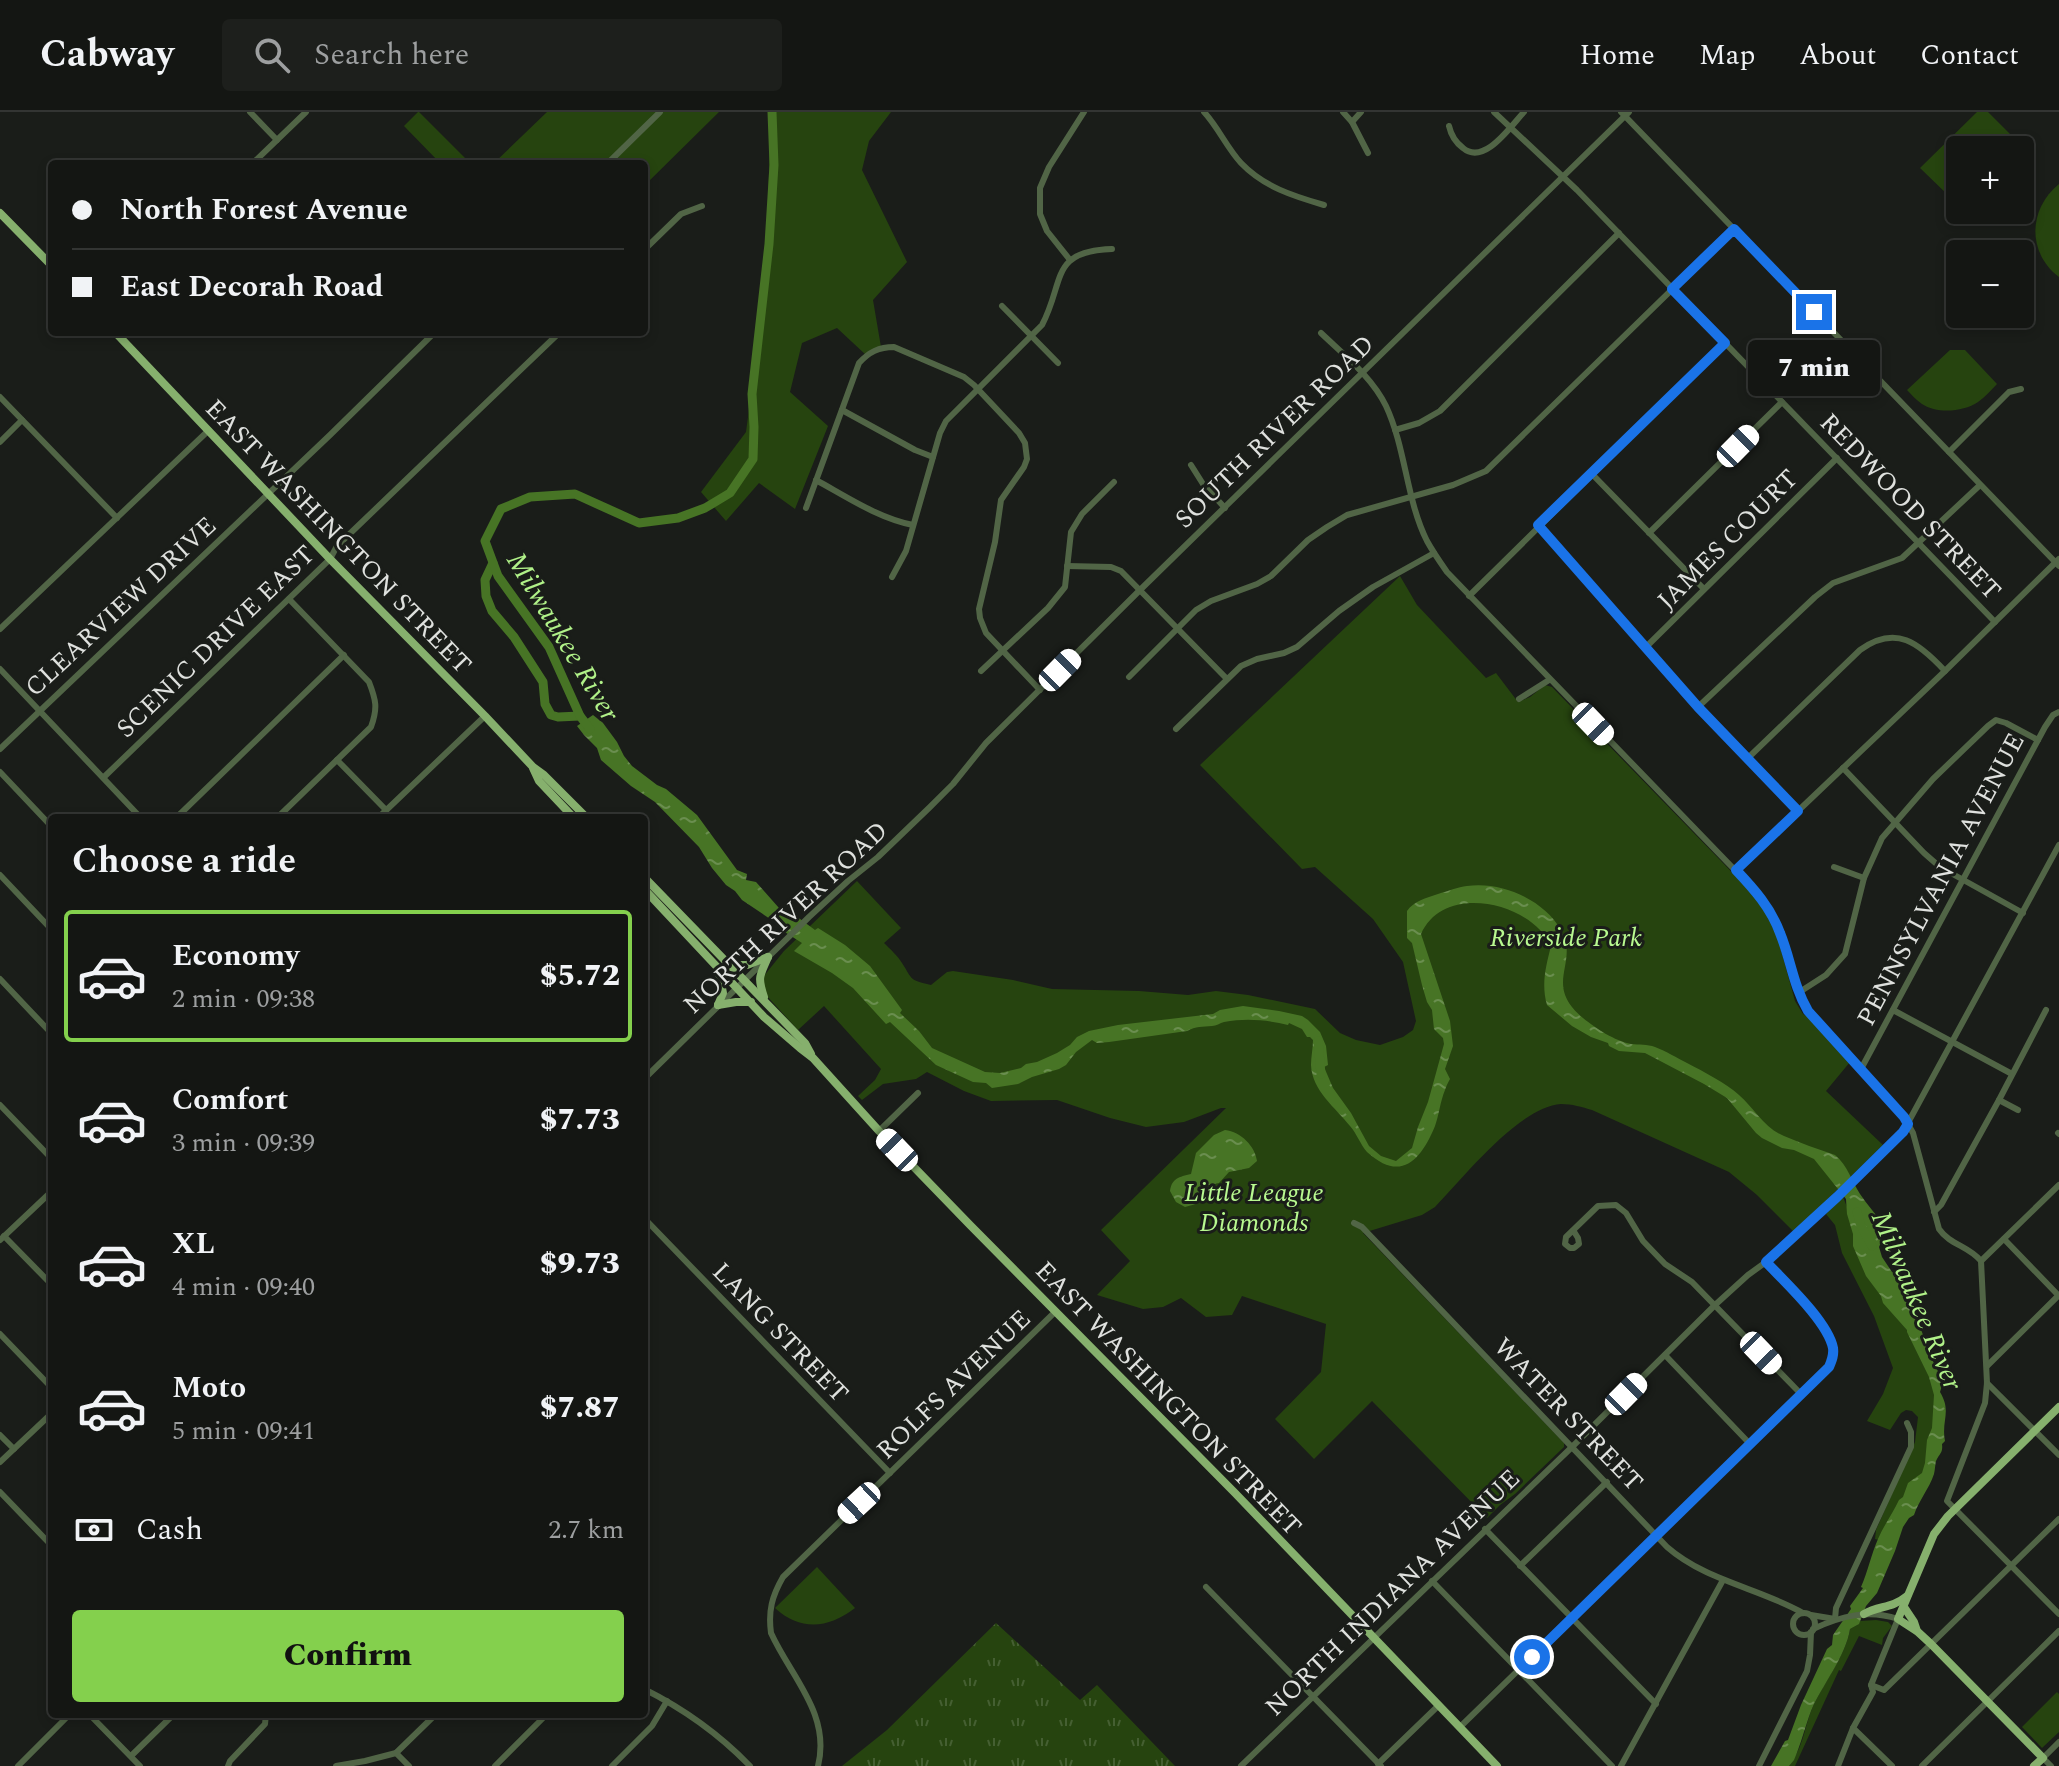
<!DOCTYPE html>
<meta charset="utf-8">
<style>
:root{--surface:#141613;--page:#1d1f1c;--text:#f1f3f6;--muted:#9d9fa0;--line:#333533;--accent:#84d04d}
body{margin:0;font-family:Spectral,serif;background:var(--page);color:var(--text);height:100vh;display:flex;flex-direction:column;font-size:30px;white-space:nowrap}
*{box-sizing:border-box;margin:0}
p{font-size:26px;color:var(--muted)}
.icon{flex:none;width:44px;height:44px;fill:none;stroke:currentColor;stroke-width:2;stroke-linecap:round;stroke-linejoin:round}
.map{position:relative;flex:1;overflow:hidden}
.details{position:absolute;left:48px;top:702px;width:600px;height:904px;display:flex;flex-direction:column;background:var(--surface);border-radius:8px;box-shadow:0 4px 12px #0003,0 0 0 2px var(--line)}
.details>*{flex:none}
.top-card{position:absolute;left:48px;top:48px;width:600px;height:176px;border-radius:8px;box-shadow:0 4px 12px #0003,0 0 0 2px var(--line);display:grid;align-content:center;height:176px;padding:0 24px;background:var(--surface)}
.controls{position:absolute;left:1946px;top:24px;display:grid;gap:16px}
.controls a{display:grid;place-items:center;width:88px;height:88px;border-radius:8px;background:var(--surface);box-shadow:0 4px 12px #0003,0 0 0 2px var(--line);font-size:40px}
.end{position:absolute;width:36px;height:36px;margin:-18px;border:10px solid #1a73e8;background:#fff;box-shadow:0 0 0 4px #fff}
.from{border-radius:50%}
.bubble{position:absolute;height:56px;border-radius:8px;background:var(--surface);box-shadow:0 4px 12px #0003,0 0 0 2px var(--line);font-size:26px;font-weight:800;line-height:56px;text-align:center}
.car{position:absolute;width:24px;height:48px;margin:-24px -12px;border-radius:10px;box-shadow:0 0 6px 2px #0007;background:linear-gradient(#fff 24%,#345 0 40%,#fff 0 76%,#345 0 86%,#fff 0)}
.top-card b{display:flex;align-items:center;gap:28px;height:76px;font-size:30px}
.top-card b+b{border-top:2px solid var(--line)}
.top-card i{width:20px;height:20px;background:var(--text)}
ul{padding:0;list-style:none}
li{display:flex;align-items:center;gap:24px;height:132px;margin:0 16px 12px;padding:0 8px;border:4px solid transparent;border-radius:8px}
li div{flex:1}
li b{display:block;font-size:30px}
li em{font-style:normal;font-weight:800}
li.active{border-color:var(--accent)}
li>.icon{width:72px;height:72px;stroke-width:1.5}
h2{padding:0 24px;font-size:36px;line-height:96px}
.pay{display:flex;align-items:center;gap:20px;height:88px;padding:0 24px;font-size:30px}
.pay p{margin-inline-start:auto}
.primary-button{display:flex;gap:16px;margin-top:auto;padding:16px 24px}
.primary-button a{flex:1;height:92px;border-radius:8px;background:var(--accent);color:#111;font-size:32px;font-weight:800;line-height:92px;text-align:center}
header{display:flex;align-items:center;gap:48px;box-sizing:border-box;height:112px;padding:0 40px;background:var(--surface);border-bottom:2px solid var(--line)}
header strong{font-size:38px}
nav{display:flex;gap:44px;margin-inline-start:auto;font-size:28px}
.search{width:560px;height:72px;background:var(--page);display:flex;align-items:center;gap:20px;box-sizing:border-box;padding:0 28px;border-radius:8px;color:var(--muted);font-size:30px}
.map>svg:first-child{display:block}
.grass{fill:url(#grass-tufts)}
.green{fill:#26440f}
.water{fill:url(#water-ripples)}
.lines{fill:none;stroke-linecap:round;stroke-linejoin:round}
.river{stroke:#477425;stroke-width:9}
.minor{stroke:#516546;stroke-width:6}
.major{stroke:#86b06d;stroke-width:8}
.route{stroke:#1a73e8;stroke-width:10}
.labels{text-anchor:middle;stroke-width:6;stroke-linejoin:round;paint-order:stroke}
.street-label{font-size:26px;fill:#dfe1de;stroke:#1a1d19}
.park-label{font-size:26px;font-style:italic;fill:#b8f990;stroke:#1a1d19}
.water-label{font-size:28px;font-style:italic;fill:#b1f289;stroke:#1a1d19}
</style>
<header>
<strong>Cabway</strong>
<div class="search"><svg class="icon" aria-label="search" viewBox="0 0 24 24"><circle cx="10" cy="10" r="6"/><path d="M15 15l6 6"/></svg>Search here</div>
<nav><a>Home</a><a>Map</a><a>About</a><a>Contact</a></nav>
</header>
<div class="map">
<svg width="2059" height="1654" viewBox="0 0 2059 1654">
<defs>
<pattern id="grass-tufts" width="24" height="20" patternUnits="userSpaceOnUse" patternTransform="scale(2)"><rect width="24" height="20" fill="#26440f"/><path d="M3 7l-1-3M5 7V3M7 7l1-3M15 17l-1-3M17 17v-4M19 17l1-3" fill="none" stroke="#455f32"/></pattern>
<pattern id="water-ripples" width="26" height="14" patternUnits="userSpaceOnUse" patternTransform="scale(2)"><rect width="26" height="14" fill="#477425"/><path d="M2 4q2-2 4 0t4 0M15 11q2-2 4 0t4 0" fill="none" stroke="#6a8e4f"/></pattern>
</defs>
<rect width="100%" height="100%" fill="#1a1d19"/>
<!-- grass -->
<path class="grass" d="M996 1511 1080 1588 1097 1573 1175 1654H842L887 1618Z"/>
<!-- green -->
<g class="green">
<path d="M418 0H419L471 52H441L404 14Z"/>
<path d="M547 0H719L644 74V52H610L605 47 600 52H493Z"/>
<path d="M771 0H891L869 29 862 58 907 150 873 188 881 235 866 243 837 216 802 231 790 280 828 314 795 397 759 371 726 409 701 380 746 320 765 178Z"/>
<path d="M1977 0H1988L2011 23 1995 38H1960V73L1949 84 1920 56Z"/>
<path d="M2059 72V165C2027 141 2028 97 2059 72Z"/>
<path d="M1950 238H1965L1997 272C1991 278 1985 285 1978 290 1963 300 1937 302 1922 292 1916 288 1912 283 1907 278Z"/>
<path d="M1400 464 1417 493 1486 566 1496 561 1518 590 1530 585 1545 573 1552 575 1756 785 1766 800 1776 820 1795 889 1803 902 1812 908 1850 950 1826 979 1883 1033 1794 1120 1757 1083 1729 1060 1592 998C1582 995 1572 992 1561 992 1519 995 1464 1065 1435 1095L1422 1103 1363 1121 1564 1331V1335L1515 1382 1500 1393 1487 1406 1372 1289 1314 1347 1275 1307 1321 1260 1326 1212 1242 1184 1232 1203 1206 1205 1181 1186 1163 1195 1143 1197 1097 1183 1130 1149 1101 1118 1226 996H1221L1184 1010 1146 1015 1110 1006 1057 988 991 989 964 979 927 960 916 967 883 972 862 988 858 984 875 968 881 957 824 894 798 918 766 883 764 878 763 865 784 839 857 769 901 816 884 831C890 837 898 844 902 851 913 868 909 868 931 873L947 860 953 859 1013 868 1052 877 1139 879 1188 883 1216 879 1248 883 1315 897 1340 921 1356 928 1380 933 1403 925 1413 918 1416 909 1403 850 1373 807 1315 755 1302 757 1200 653Z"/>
<path d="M1843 1085 1851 1105 1860 1148 1906 1214 1931 1268 1935 1285 1934 1309 1928 1347 1923 1361 1905 1385 1879 1428 1875 1427 1876 1418 1915 1330 1918 1305 1912 1299 1906 1298 1901 1301 1890 1318 1867 1309 1883 1282 1893 1256 1874 1204 1842 1141 1835 1113 1826 1102Z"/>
<path d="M817 1455 855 1496C829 1516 801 1520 775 1496Z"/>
<path d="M1876 1508 1888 1510 1892 1514 1883 1526 1882 1533 1859 1524 1841 1559 1839 1558 1795 1654H1789C1801 1639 1804 1620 1810 1602 1820 1574 1846 1545 1850 1517L1857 1513 1860 1509Z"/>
<path d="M2057 1580 2059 1582V1620L2042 1636 2022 1615Z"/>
</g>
<!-- water -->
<g class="water">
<path d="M593 603 603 611 617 630 624 644 632 654 657 673 666 677 697 703 737 758 747 762 746 768 756 770 779 796 796 804 815 818 818 816 845 833 870 854 902 898 900 901 919 919 932 936 985 960 1000 961 1021 956 1026 952 1037 950 1057 941 1070 933 1077 925 1089 919 1118 913 1213 902 1220 898 1243 894 1279 899 1302 904 1308 908 1320 920 1326 934 1328 953 1324 955 1333 976 1351 1001 1369 1034 1381 1044 1396 1049 1412 1036 1418 1015 1428 990 1444 932 1443 926 1434 917 1432 898 1427 890 1422 873 1412 831 1407 826V799C1414 789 1426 786 1438 782 1448 779 1458 775 1467 774 1502 769 1544 788 1561 818 1580 851 1542 872 1583 906 1595 916 1615 929 1631 932 1639 933 1647 932 1655 935 1666 939 1677 946 1687 951 1704 960 1726 971 1739 983 1754 996 1764 1016 1784 1024 1800 1031 1818 1037 1835 1043 1848 1054 1851 1068 1860 1082 1867 1093 1877 1103 1884 1114L1885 1121 1879 1135 1882 1145 1892 1160 1906 1165C1912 1180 1912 1195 1920 1210L1919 1212C1925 1227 1933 1256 1944 1267L1940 1280C1952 1300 1941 1308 1945 1329L1942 1332C1943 1341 1940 1341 1936 1349 1935 1353 1935 1358 1934 1362 1929 1377 1919 1388 1914 1403L1909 1406 1903 1415 1895 1439 1877 1481 1866 1494 1859 1512 1850 1517C1846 1544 1822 1573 1811 1599 1805 1615 1801 1632 1794 1648L1789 1654H1771L1785 1629 1788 1628 1801 1593 1827 1537 1832 1533 1833 1523 1851 1497 1850 1494 1863 1476 1861 1475C1868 1459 1871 1443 1878 1427 1884 1413 1893 1401 1899 1388L1903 1385 1908 1371 1922 1361 1925 1351 1927 1328 1932 1316 1934 1283 1929 1265 1907 1220V1218L1883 1191 1881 1184 1866 1164 1853 1134V1122L1847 1102 1846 1087 1814 1047 1794 1038 1782 1036 1762 1026 1756 1021 1727 986 1704 972 1645 941 1619 939 1609 934 1608 931 1591 925 1572 914 1547 893C1541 872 1546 854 1551 834 1531 790 1444 770 1421 822L1450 909 1453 934 1445 957 1450 967C1448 971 1446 974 1445 978 1440 990 1439 1003 1435 1014 1421 1048 1401 1071 1367 1040 1360 1032 1357 1022 1350 1014 1336 996 1312 979 1311 953 1311 945 1313 936 1313 928L1310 925H1307L1302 917 1289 911 1288 913C1268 908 1246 906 1224 910 1220 911 1216 914 1212 914 1202 915 1196 914 1187 919L1109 930 1097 931 1092 928 1076 940 1066 953 1059 957 1032 965 1018 972 992 976 986 971 973 970 936 953 890 910 886 912 853 876 832 861 794 839 802 831 780 817 779 813 742 788 735 779 726 773 712 756 699 735 655 690 631 674 601 648 597 636 584 623 577 614Z"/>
<path d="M1225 1018C1241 1020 1255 1034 1257 1049L1249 1056 1229 1060 1219 1071 1203 1074C1203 1090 1201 1091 1185 1095L1176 1090 1170 1079C1172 1066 1179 1065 1191 1062L1196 1041 1214 1023Z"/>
</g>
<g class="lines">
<!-- river -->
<g class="river">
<path d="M493 451 485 468 486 484 492 499 514 525 543 570 545 592 551 603 558 605 580 604"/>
<path d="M590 617 580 604 549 535 498 464 485 429 501 397 530 385 575 382 639 411 678 406 705 396 730 381 753 347 754 315 752 282 769 132 774 53 772 0"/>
<path d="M1318 929 1321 962"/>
<path d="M1857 1100 1861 1114 1872 1134"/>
</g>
<!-- minor -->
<g class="minor">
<path d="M250 0 277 28"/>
<path d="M1204 0C1218 15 1227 36 1241 51 1264 75 1293 84 1324 93"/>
<path d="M1343 0 1352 10 1368 41"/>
<path d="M1494 0 1577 78 1995 510"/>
<path d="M1621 0 2059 454"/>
<path d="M1352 10 1361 0"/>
<path d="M1449 14C1451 23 1455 30 1463 36 1484 54 1510 15 1524 0"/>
<path d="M252 52 306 0"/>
<path d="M607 52 660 0"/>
<path d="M644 138 681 102 702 94"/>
<path d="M1070 148 1047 119 1040 102V76L1049 55 1084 0"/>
<path d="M1002 194 1058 251"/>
<path d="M1321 221C1344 243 1372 265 1386 294 1406 337 1406 387 1427 429 1433 440 1440 450 1447 460L1760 784 1772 801 1781 821 1798 881 1808 899 1904 1005 1913 1021 1939 1117C1950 1133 1969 1134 1981 1149L1987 1271 1985 1291 1947 1389 2059 1502"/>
<path d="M0 285 117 406"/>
<path d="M842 298 915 338 933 345"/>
<path d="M1395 318 1419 311 1440 299 1619 121"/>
<path d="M0 330 22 308"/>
<path d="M1949 340 2009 280 2021 277"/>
<path d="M1191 353 1203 372 1225 396"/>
<path d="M1592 362 1704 477"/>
<path d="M816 368C847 385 878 406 913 413"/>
<path d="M806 396 859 251C869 240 879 235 894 235L964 265 974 273 1019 321 1025 331 1027 347 1024 355 1001 388 995 430 979 497 980 506 986 521 1040 578"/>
<path d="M1538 413 1698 595 1798 699"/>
<path d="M1649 421 1782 290"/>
<path d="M1067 454 1111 455 1121 459 1227 567"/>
<path d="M892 465 906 439 940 321 946 309 1042 213C1065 170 1049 139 1112 137"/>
<path d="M1469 484 1725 231"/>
<path d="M0 517 209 318"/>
<path d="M1645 536 1837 346"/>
<path d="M0 557 141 706"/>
<path d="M981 559 1048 496 1065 475 1071 420 1082 402 1114 370"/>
<path d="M1129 565 1196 498 1211 489 1257 472 1271 464 1308 428 1327 415 1347 403 1453 373 1486 359 1734 117"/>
<path d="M1519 587 1549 568"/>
<path d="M1698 595 1815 485 1833 471 1902 446 1980 373"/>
<path d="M1176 617 1241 554 1257 547 1284 541 1297 535 1339 499 1373 475 1434 441"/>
<path d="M0 637 330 323 435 220"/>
<path d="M1748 646 1860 538C1896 512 1919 531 1945 559"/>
<path d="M337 648 386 698"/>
<path d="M1843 656 1924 741 1940 755 2023 801"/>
<path d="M0 660 52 715"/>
<path d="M104 665 330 447 337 434 560 220"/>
<path d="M176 706 344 543"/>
<path d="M277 706 371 615C378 596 376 588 369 570L289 487"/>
<path d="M378 706 485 604"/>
<path d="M1834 755 1864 766"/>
<path d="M1736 758 1945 559 2059 447"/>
<path d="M0 763 52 818"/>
<path d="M0 867 52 922"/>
<path d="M1798 881 1826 863 1845 842 1864 766 1882 726 1933 667 1988 614 1996 608 2006 611 2038 628"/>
<path d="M1893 898 2012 962"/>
<path d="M1861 957 2045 615 2053 603 2059 600"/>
<path d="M644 967 809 805 848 769 878 745 930 695 953 672 986 631 1140 478 1629 0"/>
<path d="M1999 988 2018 998"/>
<path d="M0 993 52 1047"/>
<path d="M879 1019 918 981"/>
<path d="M2058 1021 2059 1022"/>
<path d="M1934 1100 1941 1093 1999 988 2046 898"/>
<path d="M644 1106 890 1361"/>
<path d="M1354 1111 1362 1115 1667 1435C1706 1469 1759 1476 1803 1501"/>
<path d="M1573 1118 1578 1126 1579 1132 1574 1136H1570L1565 1132 1566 1125 1598 1094 1616 1093 1626 1101 1643 1129 1665 1152 1692 1170 1801 1282"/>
<path d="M4 1124 52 1173"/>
<path d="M2004 1127 2059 1184"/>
<path d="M0 1128 52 1079"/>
<path d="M1981 1149 2059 1073"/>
<path d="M0 1222 52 1276"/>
<path d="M1665 1243 1750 1332"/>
<path d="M1987 1254 2059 1183"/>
<path d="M1987 1271 2059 1343"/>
<path d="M0 1323 14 1337"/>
<path d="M0 1350 52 1301"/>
<path d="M0 1380 52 1434"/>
<path d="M1485 1417 1656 1592"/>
<path d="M1520 1454 1607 1370"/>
<path d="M1432 1469 1612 1654"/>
<path d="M1206 1475 1381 1654"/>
<circle cx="1804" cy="1512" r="11"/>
<path d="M1811 1503 1835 1507"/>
<path d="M1835 1507 1836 1496 1911 1335V1320L1907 1311"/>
<path d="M1813 1517C1841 1504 1868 1497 1898 1507L1871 1573 1873 1580 1853 1616 1838 1654"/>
<path d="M1871 1573 1884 1578 2059 1407"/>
<path d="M644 1577C684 1597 719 1622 750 1654"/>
<path d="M89 1602 140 1654"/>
<path d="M1460 1615 1829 1255C1832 1249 1834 1243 1833 1236 1828 1210 1785 1171 1766 1150"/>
<path d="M1853 1616 1892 1654"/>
<path d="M396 1641 409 1654"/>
<path d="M131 1644 174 1602"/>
<path d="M1378 1652 1439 1593"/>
<path d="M18 1654 70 1602"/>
<path d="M228 1654 230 1649 265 1612 266 1602"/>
<path d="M336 1654 365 1649 396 1641 436 1602"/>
<path d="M495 1654 547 1602"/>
<path d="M612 1654 652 1614 667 1589"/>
<path d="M818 1654C831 1602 791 1565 771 1521 768 1499 772 1484 783 1465L1056 1199"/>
<path d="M1241 1654 1572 1335 1715 1193 1748 1163 1766 1150 1808 1113 1903 1020 2059 733"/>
<path d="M1621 1654 1723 1468"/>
<path d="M1759 1654 1807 1559 1810 1543 1811 1520"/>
<path d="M1922 1654 2059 1519"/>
<path d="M2051 1654 2043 1646 2059 1630"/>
</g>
<!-- major -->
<g class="major">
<path d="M0 101 52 154"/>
<path d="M115 220 330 447 485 604 533 655 544 663 587 706"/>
<path d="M533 656 539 669 574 706"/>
<path d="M644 765 805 931 811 942"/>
<path d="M644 777 764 905 800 936 813 946 879 1019 970 1113 1235 1381 1497 1654"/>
<path d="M731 853H747L768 845"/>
<path d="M764 885C757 864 760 864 768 845"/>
<path d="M718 893 723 881 719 861"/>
<path d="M718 893 736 890H751"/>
<path d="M1904 1495 1914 1510 1917 1519"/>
<path d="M1864 1502C1880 1493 1891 1497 1907 1484"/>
<path d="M2034 1654 2043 1646 1931 1532 1918 1520 1898 1507 1934 1422 1948 1404 2059 1295"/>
</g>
</g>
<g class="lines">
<!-- route -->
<path class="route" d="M1532 1545 1829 1255C1832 1248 1834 1243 1833 1236 1828 1210 1785 1170 1766 1150L1837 1085 1903 1020 1908 1012 1904 1005 1808 899C1793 873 1791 848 1780 821 1771 796 1754 777 1736 758L1798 699 1698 595 1538 413 1725 231 1672 177 1734 117 1814 200"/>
</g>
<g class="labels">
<!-- street labels -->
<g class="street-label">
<text transform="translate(1274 319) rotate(-44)" y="9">SOUTH RIVER ROAD</text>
<text transform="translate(1911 394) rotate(46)" y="9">REDWOOD STREET</text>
<text transform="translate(339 424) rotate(46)" y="9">EAST WASHINGTON STREET</text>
<text transform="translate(1727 427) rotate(-45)" y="9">JAMES COURT</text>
<text transform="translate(120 494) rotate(-43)" y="9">CLEARVIEW DRIVE</text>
<text transform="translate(215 529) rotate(-44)" y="9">SCENIC DRIVE EAST</text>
<text transform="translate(1940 767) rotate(-62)" y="9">PENNSYLVANIA AVENUE</text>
<text transform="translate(785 805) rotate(-43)" y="9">NORTH RIVER ROAD</text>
<text transform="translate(781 1220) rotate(46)" y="9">LANG STREET</text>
<text transform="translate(953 1272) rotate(-44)" y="9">ROLFS AVENUE</text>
<text transform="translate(1169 1286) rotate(46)" y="9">EAST WASHINGTON STREET</text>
<text transform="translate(1569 1302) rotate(46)" y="9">WATER STREET</text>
<text transform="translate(1392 1480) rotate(-44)" y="9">NORTH INDIANA AVENUE</text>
</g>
<!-- park labels -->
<g class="park-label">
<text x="1566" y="834">Riverside Park</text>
<text x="1254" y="1089">Little League<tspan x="1254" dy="30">Diamonds</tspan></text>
</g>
<!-- water labels -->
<g class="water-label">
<text transform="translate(564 524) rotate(59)" y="10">Milwaukee River</text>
<text transform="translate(1918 1188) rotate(67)" y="10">Milwaukee River</text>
</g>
</g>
</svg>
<div class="controls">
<a>+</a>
<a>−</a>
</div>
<i class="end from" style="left:1532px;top:1545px"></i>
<i class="end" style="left:1814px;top:200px"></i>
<div class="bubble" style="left:1748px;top:228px;width:132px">7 min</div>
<i class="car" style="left:1738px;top:334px;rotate:45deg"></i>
<i class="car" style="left:1060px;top:558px;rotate:45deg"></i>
<i class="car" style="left:1593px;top:612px;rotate:136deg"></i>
<i class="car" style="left:897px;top:1038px;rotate:316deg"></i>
<i class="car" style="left:1761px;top:1241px;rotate:136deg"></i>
<i class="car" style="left:1626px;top:1282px;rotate:45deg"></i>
<i class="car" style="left:859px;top:1391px;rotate:227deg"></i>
<div class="top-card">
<b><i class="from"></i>North Forest Avenue</b>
<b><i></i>East Decorah Road</b>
</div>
<section class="details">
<h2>Choose a ride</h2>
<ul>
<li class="active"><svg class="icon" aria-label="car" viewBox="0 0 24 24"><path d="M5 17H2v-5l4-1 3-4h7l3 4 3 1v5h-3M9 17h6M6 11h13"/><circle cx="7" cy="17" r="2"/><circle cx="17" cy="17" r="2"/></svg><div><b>Economy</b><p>2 min · 09:38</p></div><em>$5.72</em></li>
<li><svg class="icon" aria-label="car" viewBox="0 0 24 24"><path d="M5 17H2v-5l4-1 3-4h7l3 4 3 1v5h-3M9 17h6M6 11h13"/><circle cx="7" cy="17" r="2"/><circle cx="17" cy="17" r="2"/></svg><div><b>Comfort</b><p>3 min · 09:39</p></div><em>$7.73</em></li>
<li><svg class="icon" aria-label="car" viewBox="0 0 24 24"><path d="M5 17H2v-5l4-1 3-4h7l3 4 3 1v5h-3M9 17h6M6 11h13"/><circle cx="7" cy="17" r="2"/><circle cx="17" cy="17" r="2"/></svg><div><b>XL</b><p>4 min · 09:40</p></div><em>$9.73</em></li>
<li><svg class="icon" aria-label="car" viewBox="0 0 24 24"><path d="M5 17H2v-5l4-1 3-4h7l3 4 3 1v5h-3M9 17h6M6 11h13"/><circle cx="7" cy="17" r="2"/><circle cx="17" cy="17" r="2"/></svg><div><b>Moto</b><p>5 min · 09:41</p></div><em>$7.87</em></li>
</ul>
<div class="pay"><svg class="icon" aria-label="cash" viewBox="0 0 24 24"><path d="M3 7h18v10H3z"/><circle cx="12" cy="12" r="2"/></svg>Cash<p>2.7 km</p></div>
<div class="primary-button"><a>Confirm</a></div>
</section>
</div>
